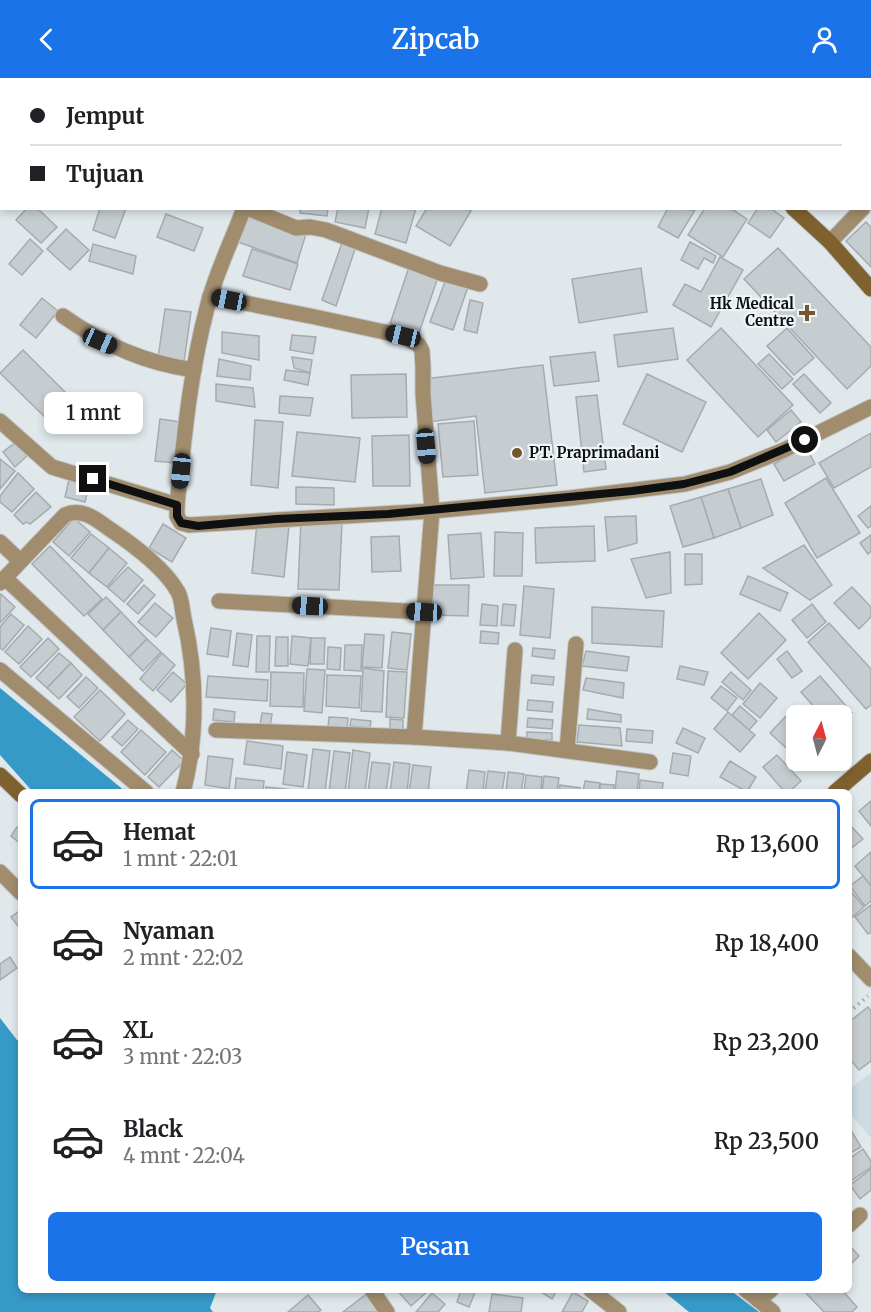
<!DOCTYPE html>
<html lang="id">
<meta charset="utf-8">
<style>
:root{--surface:#fff;--page:#f6f6f6;--text:#202124;--muted:#757577;--line:#e0e0e0;--accent:#1a73e8}
body{margin:0;font-family:Merriweather,serif;background:var(--page);color:var(--text);height:100vh;display:flex;flex-direction:column;font-size:22px;white-space:nowrap}
*{box-sizing:border-box;margin:0}
p{font-size:20px;color:var(--muted)}
.icon{flex:none;width:33px;height:33px;fill:none;stroke:currentColor;stroke-width:2;stroke-linecap:round;stroke-linejoin:round}
.map{position:relative;flex:1;overflow:hidden}
.details{position:absolute;left:18px;top:711px;width:834px;height:504px;display:flex;flex-direction:column;background:var(--surface);border-radius:9px;box-shadow:0 3px 9px #0003}
.details>*{flex:none}
.banner{position:absolute;left:0px;top:0px;width:872px;height:132px;box-shadow:0 3px 9px #0003;display:grid;align-content:center;height:132px;padding:0 30px;background:var(--surface)}
.needle{width:39px;rotate:6deg}
.fabs{position:absolute;left:786px;top:627px;display:grid;gap:12px}
.fabs a{display:grid;place-items:center;width:66px;height:66px;border-radius:9px;background:var(--surface);box-shadow:0 3px 9px #0003;font-size:30px}
.end{position:absolute;width:27px;height:27px;margin:-14px;border:8px solid #0e1011;background:#fff;box-shadow:0 0 0 3px #fff}
.from{border-radius:50%}
.bubble{position:absolute;height:42px;border-radius:9px;background:var(--surface);box-shadow:0 3px 9px #0003;font-size:20px;font-weight:600;line-height:42px;text-align:center}
.car{position:absolute;width:18px;height:36px;margin:-18px -9px;border-radius:8px;box-shadow:0 0 4px 2px #0007;background:linear-gradient(#222 24%,#8ab4d8 0 40%,#222 0 76%,#8ab4d8 0 86%,#222 0)}
.banner b{display:flex;align-items:center;gap:21px;height:57px;font-size:22px}
.banner b+b{border-top:2px solid var(--line)}
.banner i{width:15px;height:15px;background:var(--text)}
ul{padding:10px 0 0;list-style:none}
li{display:flex;align-items:center;gap:18px;height:90px;margin:0 12px 9px;padding:0 18px;border:3px solid transparent;border-radius:9px}
li div{flex:1}
li b{display:block;font-size:22px}
li em{font-style:normal;font-weight:600}
li.on{border-color:var(--accent)}
li>.icon{width:54px;height:54px;stroke-width:1.5}
.cta{display:flex;gap:12px;margin-top:auto;padding:12px 30px}
.cta a{flex:1;height:69px;border-radius:9px;background:var(--accent);color:#fff;font-size:24px;font-weight:600;line-height:69px;text-align:center}
header{display:flex;justify-content:space-between;align-items:center;height:78px;padding:0 30px;background:var(--accent);color:#fff;font-size:27px;font-weight:600}
.map>svg:first-child{display:block}
.built{fill:#cddbe3}
.green{fill:#dec091}
.water{fill:#369ac8}
.building{fill:#c6cdd0;stroke:#a5abae;stroke-width:1.5}
.lines{fill:none;stroke-linecap:round;stroke-linejoin:round}
.street-casing{stroke:#bfc5c9;stroke-width:17}
.secondary-casing{stroke:#bfc5c9;stroke-width:17}
.path{stroke:#9ea3a6;stroke-width:4;stroke-dasharray:1.5 4.5;stroke-linecap:butt}
.street{stroke:#a18d6d;stroke-width:15}
.secondary{stroke:#7f6130;stroke-width:15}
.route{stroke:#0e1011;stroke-width:8}
.poi-dot{fill:#74582b;stroke:#eff5f9;stroke-width:2}
.labels{text-anchor:middle;stroke-width:4.5;stroke-linejoin:round;paint-order:stroke}
.poi-label{font-size:15px;font-weight:bold;fill:#0e1011;stroke:#eff5f9;text-anchor:end}
</style>
<header><svg class="icon" aria-label="back" viewBox="0 0 24 24"><path d="M15 5l-7 7 7 7"/></svg>Zipcab<svg class="icon" aria-label="person" viewBox="0 0 24 24"><circle cx="12" cy="8" r="4"/><path d="M4 21q1-7 8-7t8 7"/></svg></header>
<div class="map">
<svg width="871" height="1234" viewBox="0 0 871 1234">
<rect width="100%" height="100%" fill="#e1e8ec"/>
<!-- built -->
<path class="built" d="M871 995V1060L849 1035V1011Z"/>
<!-- green -->
<path class="green" d="M226 0H488L230 2Z"/>
<!-- water -->
<g class="water">
<path d="M0 610 126 714H33L0 677Z"/>
<path d="M0 940 17 962H21V1212H217L210 1230 213 1234H0Z"/>
<path d="M662 1212H730L759 1234H689Z"/>
</g>
<!-- building -->
<g class="building">
<path d="M27 130H37L57 149 41 165 16 142Z"/>
<path d="M100 130H126L115 160 93 152Z"/>
<path d="M300 130H328L327 138 300 135Z"/>
<path d="M338 130H369L365 150 335 144Z"/>
<path d="M382 130H416L406 165 375 156Z"/>
<path d="M427 130H467L471 133 450 168 416 148Z"/>
<path d="M668 130 695 132 678 160 658 149Z"/>
<path d="M705 130H730L747 141 723 179 688 157Z"/>
<path d="M758 130H770L784 140 770 160 748 145Z"/>
<path d="M250 133 306 156 297 185 238 164Z"/>
<path d="M166 136 203 150 194 173 157 159Z"/>
<path d="M866 144 871 149V189L846 163Z"/>
<path d="M66 151 89 172 70 192 47 171Z"/>
<path d="M30 161 43 173 22 197 9 186Z"/>
<path d="M343 162 357 165 336 228 322 222Z"/>
<path d="M690 164 716 178 713 185 704 180 698 191 681 182Z"/>
<path d="M93 166 136 178 133 196 89 183Z"/>
<path d="M778 170 871 269V288L847 311 744 201Z"/>
<path d="M252 171 298 186 290 212 243 198Z"/>
<path d="M720 179 743 192 711 249 673 227 685 206 701 214Z"/>
<path d="M409 189 438 199 419 255 390 246Z"/>
<path d="M641 190 647 234 579 245 572 201Z"/>
<path d="M446 201 468 209 453 252 430 244Z"/>
<path d="M42 220 58 233 36 260 20 247Z"/>
<path d="M470 222 483 225 477 255 464 252Z"/>
<path d="M165 231 191 234 184 284 158 280Z"/>
<path d="M673 250 678 281 618 289 614 257Z"/>
<path d="M721 250 793 327 758 359 687 282Z"/>
<path d="M787 250 814 280 794 297 767 268Z"/>
<path d="M222 254 259 258V282L222 275Z"/>
<path d="M292 257 316 259 313 276 290 272Z"/>
<path d="M23 272 82 331 59 353 0 295Z"/>
<path d="M595 274 599 303 554 308 550 279Z"/>
<path d="M769 276 793 301 782 311 758 286Z"/>
<path d="M292 279 312 282 310 295 294 290Z"/>
<path d="M219 281 251 288 250 302 217 298Z"/>
<path d="M543 287 557 407 485 415 476 338 429 344 424 301Z"/>
<path d="M286 292 310 295 308 307 284 302Z"/>
<path d="M406 296 407 339 352 340 351 297Z"/>
<path d="M647 296 706 324 682 374 623 346Z"/>
<path d="M804 296 831 325 820 335 793 306Z"/>
<path d="M216 306 253 310 255 329 216 323Z"/>
<path d="M597 317 606 391 584 394 576 319Z"/>
<path d="M280 318 313 320 310 338 279 335Z"/>
<path d="M105 327 125 331 122 349 102 345Z"/>
<path d="M791 332 801 344 776 364 767 352Z"/>
<path d="M160 341 181 344 176 385 155 383Z"/>
<path d="M255 342 283 344 278 410 251 407Z"/>
<path d="M474 343 478 397 443 399 438 346Z"/>
<path d="M297 354 360 360 355 404 292 398Z"/>
<path d="M871 355V389L834 410 819 385Z"/>
<path d="M409 357 410 408H373L372 358Z"/>
<path d="M16 364 27 378 15 389 3 374Z"/>
<path d="M806 369 815 386 784 403 774 386Z"/>
<path d="M0 381 15 393 0 411Z"/>
<path d="M18 395 34 411 12 434 0 424V418Z"/>
<path d="M70 397 90 402 85 424 65 419Z"/>
<path d="M826 400 860 455 817 480 785 425Z"/>
<path d="M761 401 773 437 741 450 728 411Z"/>
<path d="M296 409 334 410V427L296 426Z"/>
<path d="M728 411 741 450 714 460 701 419Z"/>
<path d="M36 414 51 429 30 446 27 444 23 446 14 437Z"/>
<path d="M701 419 714 460 683 469 670 428Z"/>
<path d="M871 428V448L868 450 858 438Z"/>
<path d="M636 438 637 465 608 473 605 439Z"/>
<path d="M74 440 90 454 69 478 53 464Z"/>
<path d="M301 442 342 444 339 512 298 511Z"/>
<path d="M257 445 289 448 284 499 252 495Z"/>
<path d="M163 446 186 460 172 484 149 470Z"/>
<path d="M594 448 595 483 536 485 535 450Z"/>
<path d="M495 454 523 455 522 498H494Z"/>
<path d="M481 455 484 499 451 501 448 457Z"/>
<path d="M91 456 109 470 89 495 71 480Z"/>
<path d="M871 457V473L868 476 860 465Z"/>
<path d="M399 458 401 493 372 494 371 459Z"/>
<path d="M804 467 832 507 810 522 763 490Z"/>
<path d="M50 468 102 521 84 538 32 486Z"/>
<path d="M109 470 127 485 107 509 89 495Z"/>
<path d="M670 474 671 515 646 520 631 481Z"/>
<path d="M685 476H702V506L685 507Z"/>
<path d="M128 489 143 502 124 524 108 510Z"/>
<path d="M748 498 788 515 780 533 740 516Z"/>
<path d="M144 507 155 517 138 536 127 526Z"/>
<path d="M433 507H469L468 538 433 537Z"/>
<path d="M524 508 554 511 550 560 520 557Z"/>
<path d="M852 509 871 529V539L859 551 834 525Z"/>
<path d="M1 516 15 529 0 545V517Z"/>
<path d="M106 519 121 534 103 552 88 536Z"/>
<path d="M155 525 173 540 156 559 138 544Z"/>
<path d="M482 526 498 528 497 548 480 547Z"/>
<path d="M503 526 516 527 514 548 501 547Z"/>
<path d="M812 526 826 544 807 560 792 542Z"/>
<path d="M592 529 664 533 662 569 592 565Z"/>
<path d="M121 534 147 561 129 579 103 552Z"/>
<path d="M759 535 786 562 748 601 721 575Z"/>
<path d="M11 536 24 547 3 572 0 570V549Z"/>
<path d="M829 545 871 591V627L866 631 808 564Z"/>
<path d="M28 548 42 561 19 586 5 574Z"/>
<path d="M211 550 231 553 228 579 207 576Z"/>
<path d="M481 553 499 555 498 566 480 565Z"/>
<path d="M392 554 411 556 407 592 388 590Z"/>
<path d="M237 555 252 557 248 589 233 587Z"/>
<path d="M365 556 384 557 382 590 362 589Z"/>
<path d="M257 558H270L269 594H256Z"/>
<path d="M292 558 311 560 308 588 290 586Z"/>
<path d="M276 559H288V588H275Z"/>
<path d="M48 560 59 571 31 599 20 589Z"/>
<path d="M311 560H325L324 586H310Z"/>
<path d="M147 561 161 574 143 593 129 579Z"/>
<path d="M345 567H362L361 593 344 592Z"/>
<path d="M328 569 341 570 340 592 327 591Z"/>
<path d="M533 570 555 572 554 581 532 578Z"/>
<path d="M586 573 629 579 627 593 582 588Z"/>
<path d="M787 573 802 593 792 600 777 581Z"/>
<path d="M59 575 71 585 47 610 36 600Z"/>
<path d="M162 575 175 587 153 613 140 601Z"/>
<path d="M71 585 82 597 59 621 47 610Z"/>
<path d="M680 588 708 594 704 607 677 601Z"/>
<path d="M363 590 384 593 382 634 361 633Z"/>
<path d="M307 591 325 592 322 635 304 633Z"/>
<path d="M388 593 407 594 404 640 386 639Z"/>
<path d="M173 594 187 606 171 624 157 612Z"/>
<path d="M271 594 304 595 303 629 270 628Z"/>
<path d="M731 594 751 612 743 622 722 604Z"/>
<path d="M327 597 361 598 359 630 326 628Z"/>
<path d="M532 597 554 599 553 607 531 605Z"/>
<path d="M208 598 268 602 267 623 206 619Z"/>
<path d="M820 598 852 635 842 644V638H822L801 614Z"/>
<path d="M86 599 98 610 79 630 67 619Z"/>
<path d="M586 600 624 605 623 620 583 612Z"/>
<path d="M760 605 777 620 760 640 743 626Z"/>
<path d="M721 608 737 620 727 633 711 620Z"/>
<path d="M100 612 125 636 100 663 74 639Z"/>
<path d="M528 622 553 624 552 634 527 632Z"/>
<path d="M740 628 757 643 749 652 732 637Z"/>
<path d="M214 631 235 634 234 644 213 642Z"/>
<path d="M588 631 621 637V644L587 641Z"/>
<path d="M791 633 796 638V679L770 655Z"/>
<path d="M728 634 755 657 740 674 714 651Z"/>
<path d="M262 635 272 636 270 649 260 647Z"/>
<path d="M329 639 348 640 347 651 328 650Z"/>
<path d="M528 640 553 642 552 651 527 649Z"/>
<path d="M351 641 371 643 370 650 350 648Z"/>
<path d="M390 641 403 642V653H390Z"/>
<path d="M128 642 138 651 122 668 112 659Z"/>
<path d="M579 647 620 650 622 668 577 664Z"/>
<path d="M683 650 705 660 698 675 676 665Z"/>
<path d="M627 651 653 653 652 665 626 663Z"/>
<path d="M141 652 166 674 145 697 121 674Z"/>
<path d="M527 654 552 655V662H527Z"/>
<path d="M247 663 283 668 281 691 244 686Z"/>
<path d="M313 671 330 673 325 714 308 712Z"/>
<path d="M172 672 184 683 159 709 148 699Z"/>
<path d="M353 672 370 675 365 714H348Z"/>
<path d="M334 673 350 675 345 714H329Z"/>
<path d="M287 674 307 677 303 709 283 706Z"/>
<path d="M673 675 691 678 688 698 670 695Z"/>
<path d="M777 677 801 703 789 714H785L763 689Z"/>
<path d="M208 678 233 681 229 711 205 707Z"/>
<path d="M730 683 756 699 747 714 720 699Z"/>
<path d="M372 684 390 686 386 714H368Z"/>
<path d="M394 684 410 686 407 714H390Z"/>
<path d="M413 687 431 689 428 714H409Z"/>
<path d="M469 692 485 694 483 714H466Z"/>
<path d="M488 693 505 695 502 714H485Z"/>
<path d="M617 693 639 696 637 714H615Z"/>
<path d="M508 694 524 696 521 714H506Z"/>
<path d="M526 697 542 699 541 714H524Z"/>
<path d="M544 698 559 700 557 714H542Z"/>
<path d="M236 700 264 703 263 714H235Z"/>
<path d="M640 702 663 705 662 714H639Z"/>
<path d="M585 703 600 705 599 714H583Z"/>
<path d="M600 706 614 707 613 714H600Z"/>
<path d="M560 707 580 710V714H559Z"/>
<path d="M266 709 293 712V714H265Z"/>
<path d="M871 723V748L859 733Z"/>
<path d="M849 746 863 761 849 772Z"/>
<path d="M17 749 21 752V766L11 758Z"/>
<path d="M871 774V808L855 788Z"/>
<path d="M863 798 871 808V823L865 828 850 808Z"/>
<path d="M849 811 864 829 849 842Z"/>
<path d="M871 827V854L868 856 855 839Z"/>
<path d="M21 832V852L11 839Z"/>
<path d="M10 879 17 890 0 902V886Z"/>
<path d="M868 929 871 933V983L859 992 849 980V944Z"/>
<path d="M849 1049 861 1069 849 1076Z"/>
<path d="M863 1071 871 1083V1089L849 1104V1081Z"/>
<path d="M871 1091V1112L860 1121 850 1107Z"/>
<path d="M849 1167 859 1178 851 1186 849 1184Z"/>
<path d="M397 1212H429L411 1228Z"/>
<path d="M461 1212H476L469 1229 457 1224Z"/>
<path d="M538 1212H557L552 1221Z"/>
<path d="M803 1212H842L857 1229 852 1234H824Z"/>
<path d="M369 1214 382 1231 378 1234H343Z"/>
<path d="M573 1214 588 1223 582 1234H562Z"/>
<path d="M432 1215 445 1226 438 1234H416Z"/>
<path d="M492 1216 523 1220 521 1234H489Z"/>
<path d="M308 1217 321 1232 318 1234H288Z"/>
</g>
<g class="lines">
<!-- street casing -->
<g class="street-casing">
<g id="street">
<path d="M79 2 80 0"/>
<path d="M870 19 871 17"/>
<path d="M0 89 2 87"/>
<path d="M244 130C232 163 215 196 207 230 190 294 184 361 177 427V438L181 445 189 447 432 433 570 420 685 406 730 394 784 372 871 329"/>
<path d="M247 130 296 150 310 149 326 152 440 195 480 206"/>
<path d="M830 164 863 130"/>
<path d="M210 218 315 239 403 258 419 267 422 273 423 289V316L432 433 414 659"/>
<path d="M63 238C104 267 145 285 194 292"/>
<path d="M0 343 52 389 177 427"/>
<path d="M0 464 20 483"/>
<path d="M5 500 192 676"/>
<path d="M0 505 65 437C84 428 100 445 114 454 135 468 166 492 178 514 182 521 182 532 184 541 197 597 198 658 183 714"/>
<path d="M219 523 424 534"/>
<path d="M0 592 146 714"/>
<path d="M216 652 414 659 508 665 650 684"/>
<path d="M508 665 515 572"/>
<path d="M567 672 576 566"/>
<path d="M0 794 21 815"/>
<path d="M849 878 871 901"/>
<path d="M849 1147 860 1137"/>
<path d="M372 1212 387 1234"/>
<path d="M591 1212 619 1234"/>
<path d="M746 1212 773 1234"/>
<path d="M758 1222 771 1212"/>
</g>
</g>
<!-- secondary casing -->
<g class="secondary-casing">
<g id="secondary">
<path d="M686 0 687 2"/>
<path d="M793 130 830 164 871 211"/>
<path d="M0 697 21 717"/>
<path d="M835 714 871 683"/>
</g>
</g>
<!-- path -->
<path class="path" d="M849 934 868 918"/>
<!-- street -->
<use href="#street" class="street"/>
<!-- secondary -->
<use href="#secondary" class="secondary"/>
</g>
<g class="lines">
<!-- route -->
<path class="route" d="M93 401 177 427V438L181 445 198 448 276 441 388 436 632 413 684 406 730 394 805 362"/>
</g>
<!-- markers -->
<g class="poi-dot">
<path d="M804 226h6v6h6v6h-6v6h-6v-6h-6v-6h6z"/>
<circle cx="517" cy="375" r="6"/>
</g>
<g class="labels">
<!-- poi labels -->
<g class="poi-label">
<text x="794" y="231">Hk Medical<tspan x="794" dy="17">Centre</tspan></text>
<text x="529" y="380" text-anchor="start">PT. Praprimadani</text>
</g>
</g>
</svg>
<div class="fabs">
<a><svg class="needle" viewBox="-14 -14 28 28"><path d="M0-13l5 13h-10z" fill="#e53935"/><path d="M0 13l5-13h-10z" fill="#757577"/></svg></a>
</div>
<i class="end from" style="left:805px;top:362px"></i>
<i class="end" style="left:93px;top:401px"></i>
<div class="bubble" style="left:44px;top:314px;width:99px">1 mnt</div>
<i class="car" style="left:229px;top:222px;rotate:281deg"></i>
<i class="car" style="left:403px;top:258px;rotate:283deg"></i>
<i class="car" style="left:100px;top:263px;rotate:114deg"></i>
<i class="car" style="left:426px;top:368px;rotate:175deg"></i>
<i class="car" style="left:181px;top:393px;rotate:186deg"></i>
<i class="car" style="left:310px;top:528px;rotate:273deg"></i>
<i class="car" style="left:424px;top:534px;rotate:273deg"></i>
<div class="banner">
<b><i class="from"></i>Jemput</b>
<b><i></i>Tujuan</b>
</div>
<section class="details">
<ul>
<li class="on"><svg class="icon" aria-label="car" viewBox="0 0 24 24"><path d="M5 17H2v-5l4-1 3-4h7l3 4 3 1v5h-3M9 17h6M6 11h13"/><circle cx="7" cy="17" r="2"/><circle cx="17" cy="17" r="2"/></svg><div><b>Hemat</b><p>1 mnt · 22:01</p></div><em>Rp 13,600</em></li>
<li><svg class="icon" aria-label="car" viewBox="0 0 24 24"><path d="M5 17H2v-5l4-1 3-4h7l3 4 3 1v5h-3M9 17h6M6 11h13"/><circle cx="7" cy="17" r="2"/><circle cx="17" cy="17" r="2"/></svg><div><b>Nyaman</b><p>2 mnt · 22:02</p></div><em>Rp 18,400</em></li>
<li><svg class="icon" aria-label="car" viewBox="0 0 24 24"><path d="M5 17H2v-5l4-1 3-4h7l3 4 3 1v5h-3M9 17h6M6 11h13"/><circle cx="7" cy="17" r="2"/><circle cx="17" cy="17" r="2"/></svg><div><b>XL</b><p>3 mnt · 22:03</p></div><em>Rp 23,200</em></li>
<li><svg class="icon" aria-label="car" viewBox="0 0 24 24"><path d="M5 17H2v-5l4-1 3-4h7l3 4 3 1v5h-3M9 17h6M6 11h13"/><circle cx="7" cy="17" r="2"/><circle cx="17" cy="17" r="2"/></svg><div><b>Black</b><p>4 mnt · 22:04</p></div><em>Rp 23,500</em></li>
</ul>
<div class="cta"><a>Pesan</a></div>
</section>
</div>
